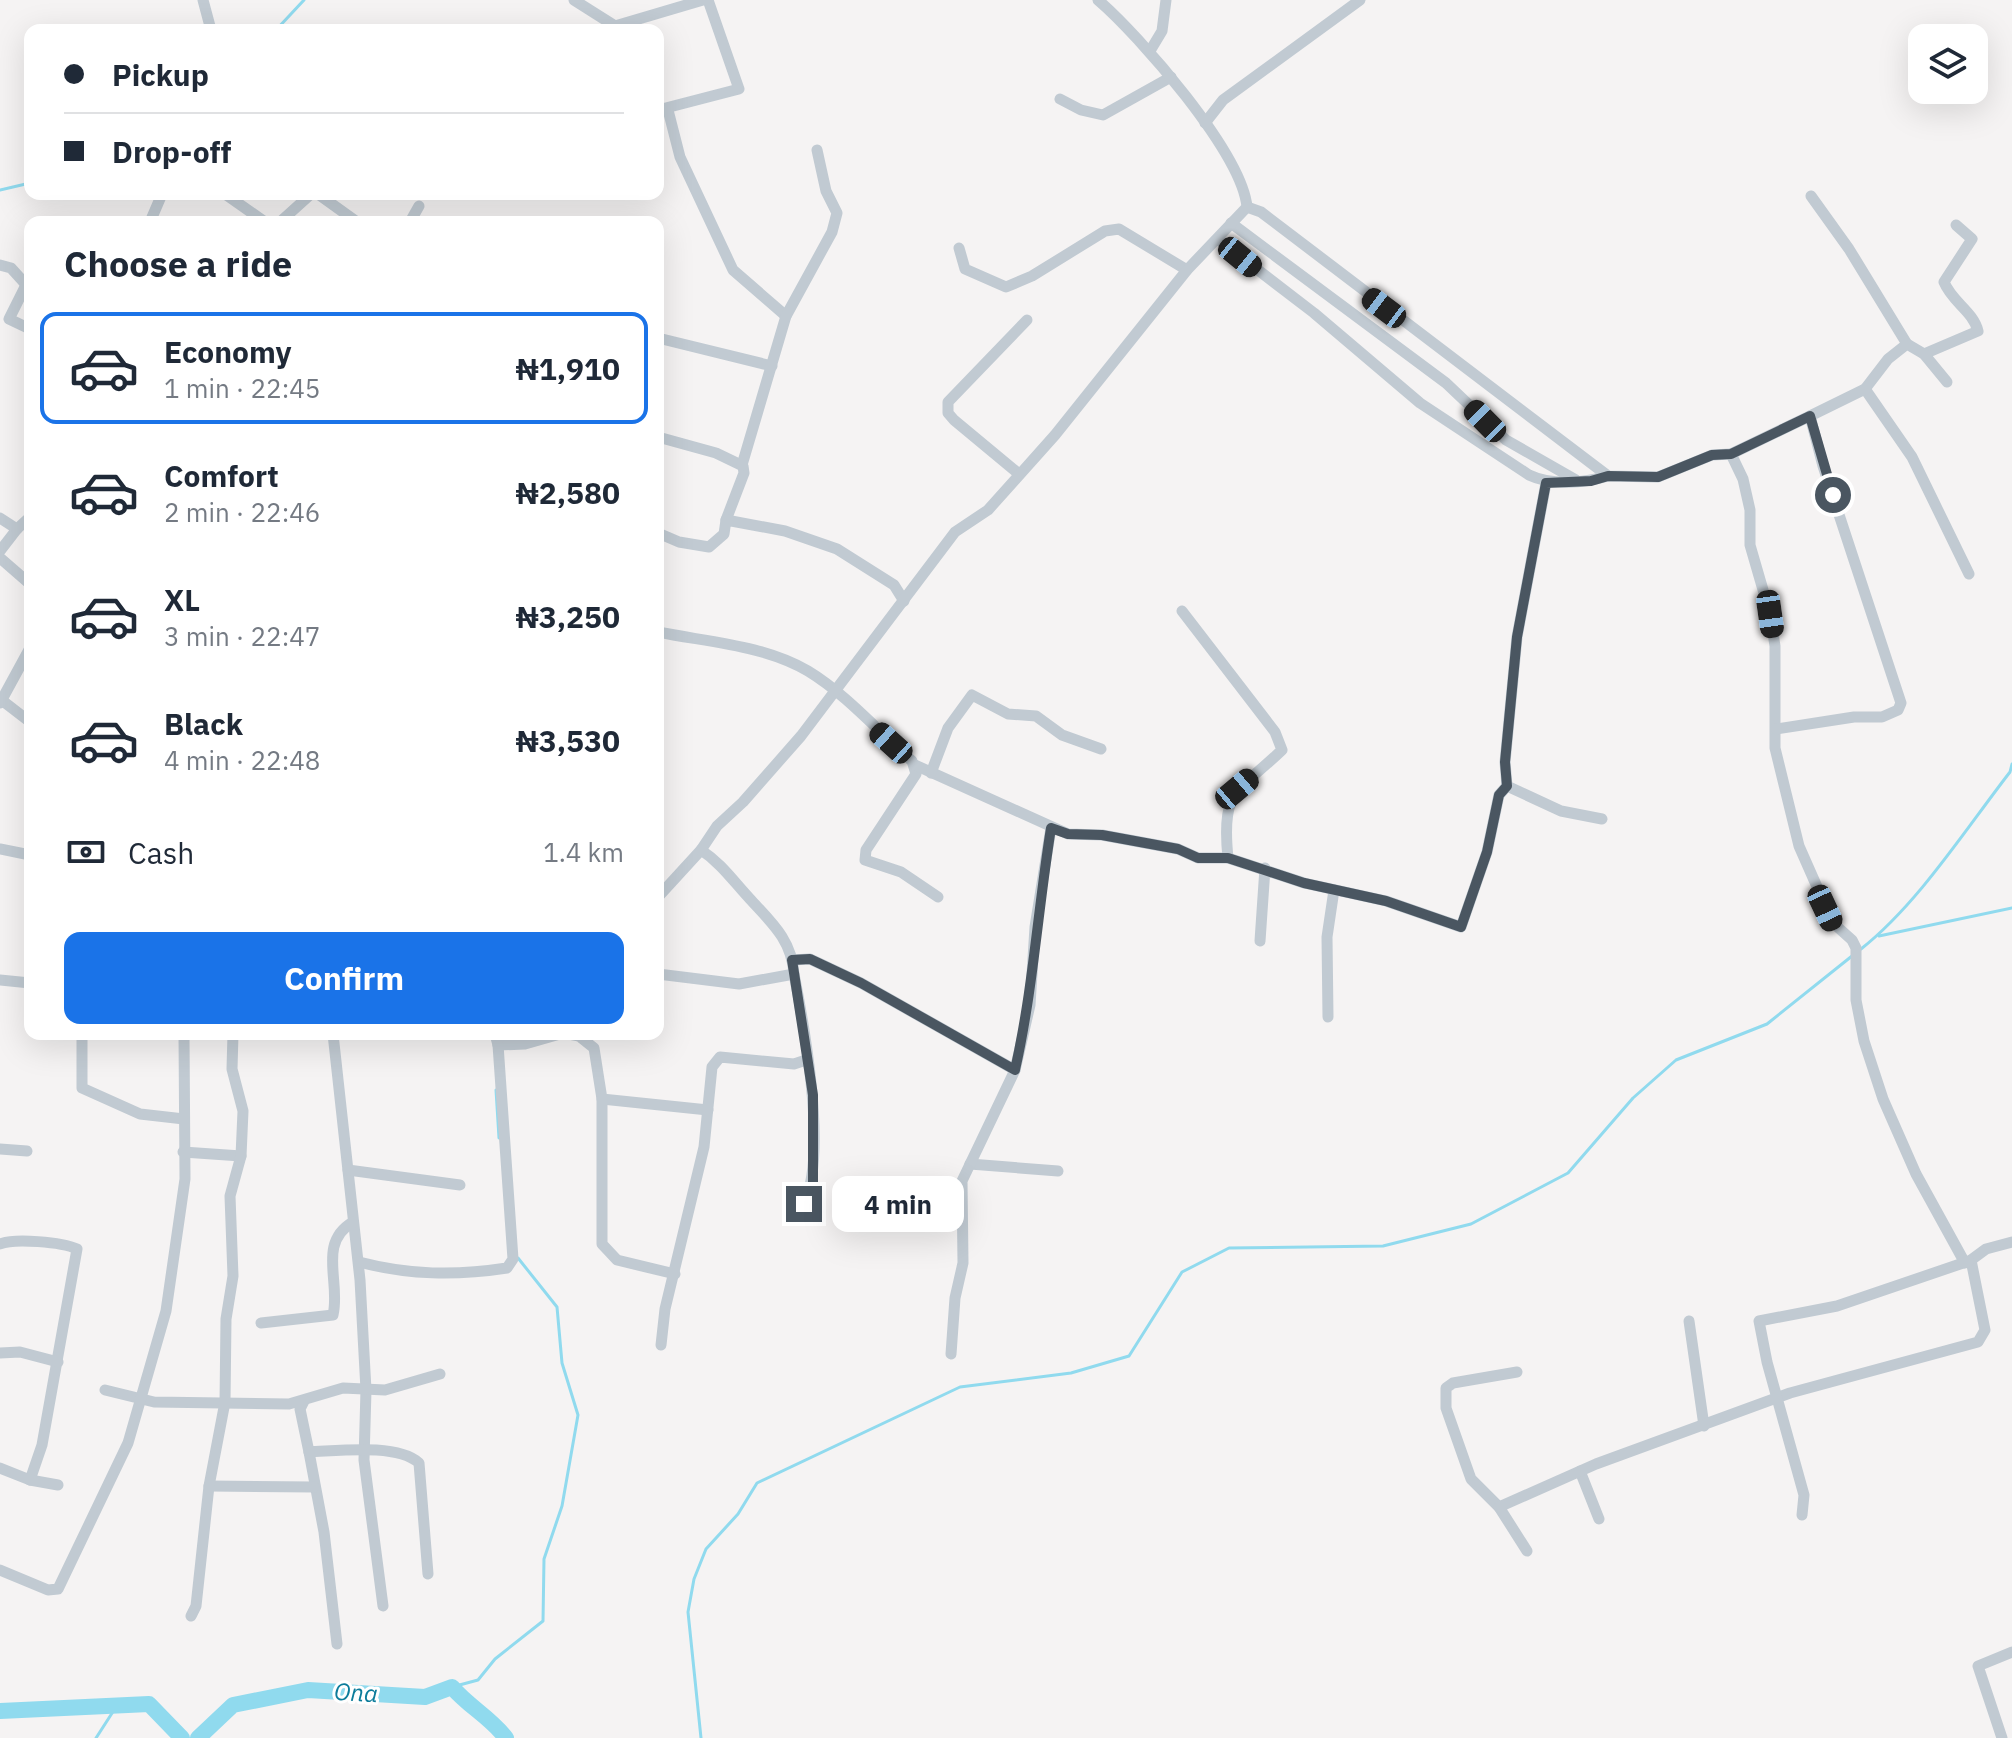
<!DOCTYPE html>
<meta charset="utf-8">
<style>
:root{--surface:#fff;--page:#f2f2f3;--text:#1f2937;--muted:#747a83;--line:#e0e1e3;--accent:#1a73e8}
body{margin:0;font-family:"IBM Plex Sans",sans-serif;background:var(--page);color:var(--text);height:100vh;display:flex;flex-direction:column;font-size:30px;white-space:nowrap}
*{box-sizing:border-box;margin:0}
p{font-size:26px;color:var(--muted)}
.icon{flex:none;width:44px;height:44px;fill:none;stroke:currentColor;stroke-width:2;stroke-linecap:round;stroke-linejoin:round}
.map{position:relative;flex:1;overflow:hidden}
.drawer{position:absolute;left:24px;top:216px;width:640px;height:824px;display:flex;flex-direction:column;background:var(--surface);border-radius:16px;box-shadow:0 8px 32px #0002}
.drawer>*{flex:none}
.hud{position:absolute;left:24px;top:24px;width:640px;height:176px;border-radius:16px;box-shadow:0 8px 32px #0002;display:grid;align-content:center;height:176px;padding:0 40px;background:var(--surface)}
.buttons{position:absolute;left:1908px;top:24px;display:grid;gap:16px}
.buttons a{display:grid;place-items:center;width:80px;height:80px;border-radius:16px;background:var(--surface);box-shadow:0 8px 32px #0002;font-size:40px}
.end{position:absolute;width:36px;height:36px;margin:-18px;border:10px solid #4a5661;background:#fff;box-shadow:0 0 0 4px #fff}
.from{border-radius:50%}
.bubble{position:absolute;height:56px;border-radius:16px;background:var(--surface);box-shadow:0 8px 32px #0002;font-size:26px;font-weight:800;line-height:56px;text-align:center}
.car{position:absolute;width:24px;height:48px;margin:-24px -12px;border-radius:10px;box-shadow:0 0 6px 2px #0007;background:linear-gradient(#222 24%,#8ab4d8 0 40%,#222 0 76%,#8ab4d8 0 86%,#222 0)}
.hud b{display:flex;align-items:center;gap:28px;height:76px;font-size:30px}
.hud b+b{border-top:2px solid var(--line)}
.hud i{width:20px;height:20px;background:var(--text)}
ul{padding:0;list-style:none}
li{display:flex;align-items:center;gap:24px;height:112px;margin:0 16px 12px;padding:0 24px;border:4px solid transparent;border-radius:16px}
li div{flex:1}
li b{display:block;font-size:30px}
li em{font-style:normal;font-weight:800}
li.active{border-color:var(--accent)}
li>.icon{width:72px;height:72px;stroke-width:1.5}
h2{padding:0 40px;font-size:36px;line-height:96px}
.pay{display:flex;align-items:center;gap:20px;height:88px;padding:0 40px;font-size:30px}
.pay p{margin-inline-start:auto}
.button{display:flex;gap:16px;margin-top:auto;padding:16px 40px}
.button a{flex:1;height:92px;border-radius:16px;background:var(--accent);color:#fff;font-size:32px;font-weight:800;line-height:92px;text-align:center}
.map>svg:first-child{display:block}
.lines{fill:none;stroke-linecap:round;stroke-linejoin:round}
.stream{stroke:#90daee;stroke-width:3}
.river{stroke:#90daee;stroke-width:16}
.minor{stroke:#c1cad2;stroke-width:11}
.route{stroke:#4a5661;stroke-width:10}
.labels{text-anchor:middle;stroke-width:6;stroke-linejoin:round;paint-order:stroke}
.water-label{font-size:24px;font-style:italic;fill:#0c7c9b;stroke:#fff}
</style>
<div class="map">
<svg width="2012" height="1738" viewBox="0 0 2012 1738">
<rect width="100%" height="100%" fill="#f5f3f3"/>
<g class="lines">
<!-- stream -->
<g class="stream">
<path d="M276 30 304 0"/>
<path d="M0 190 30 183"/>
<path d="M1879 936 2012 908"/>
<path d="M1861 949C1918 904 1965 830 2010 772L2012 764"/>
<path d="M496 1090 499 1138"/>
<path d="M452 1687 478 1680 495 1659 543 1621 544 1559 562 1506 578 1415 562 1363 557 1307 518 1258"/>
<path d="M96 1738 116 1707"/>
<path d="M701 1738 688 1612 694 1579 706 1549 738 1514 757 1483 960 1387 1071 1373 1129 1356 1182 1272 1229 1248 1383 1246 1471 1224 1568 1173 1633 1098 1676 1060 1767 1024 1852 956"/>
</g>
<!-- river -->
<g class="river">
<path d="M0 1711 149 1704 182 1738"/>
<path d="M198 1738 233 1705 308 1690 425 1697 452 1687C469 1707 490 1717 506 1738"/>
</g>
<!-- minor -->
<g class="minor">
<path d="M203 0 211 30"/>
<path d="M574 0 615 26 703 0"/>
<path d="M1150 51 1162 31 1166 0"/>
<path d="M1060 99 1081 110 1103 115 1171 77"/>
<path d="M658 110 739 89 708 0"/>
<path d="M668 110 680 157 733 270 786 316"/>
<path d="M1205 123 1223 100 1360 0"/>
<path d="M225 194 265 222"/>
<path d="M318 194 357 222"/>
<path d="M1811 196 1849 249 1907 344"/>
<path d="M1247 207 1261 212 1608 476 1658 477 1712 455 1731 454 1743 479 1750 510V545L1770 614 1775 646V748L1799 846 1833 923 1852 940 1856 948V1000L1864 1041 1883 1099 1916 1174 1965 1263"/>
<path d="M150 222 162 194"/>
<path d="M280 222 311 194"/>
<path d="M410 222 419 206"/>
<path d="M1231 223 1446 383 1506 440 1576 480"/>
<path d="M1219 240 1314 313 1420 403 1529 475C1552 486 1584 483 1608 476"/>
<path d="M959 248 965 269 1006 287 1032 276 1105 231 1119 229 1187 270"/>
<path d="M0 265 11 268 30 289"/>
<path d="M26 285 9 319 30 329"/>
<path d="M658 338 772 366"/>
<path d="M1924 354 1978 331C1973 311 1952 302 1944 282L1972 239 1956 225"/>
<path d="M1865 389 1912 457 1969 574"/>
<path d="M1810 416 1865 389 1888 359 1907 344 1924 354 1947 382"/>
<path d="M658 437 716 453 743 466 744 473 726 520"/>
<path d="M1731 454 1810 416 1823 466 1901 703 1898 710 1882 717H1854L1776 729"/>
<path d="M742 465 786 316 832 232 837 213 826 191 817 150"/>
<path d="M1019 474 954 420 948 413V402L1027 320"/>
<path d="M1546 483 1517 637 1505 762 1507 786 1561 811 1602 819"/>
<path d="M0 518 17 529 0 551"/>
<path d="M17 529 30 517"/>
<path d="M658 533 679 542 709 547 724 534 726 520 785 531 837 549 894 585 904 601"/>
<path d="M0 558 30 584"/>
<path d="M1182 611 1275 732 1282 750C1236 794 1221 789 1228 858"/>
<path d="M658 632C707 642 764 645 808 671 846 694 879 732 912 761L916 774 866 850 865 860 901 872 938 897"/>
<path d="M3 701 30 722"/>
<path d="M0 703 30 648"/>
<path d="M915 765 1068 834 1102 835 1178 849 1198 858H1228L1304 883 1386 901 1461 927 1487 852 1499 795 1507 786"/>
<path d="M931 773 948 728 972 695 1008 714 1036 716 1062 735 1101 749"/>
<path d="M0 849 30 855"/>
<path d="M658 897 701 850 717 826 743 802 801 736 955 532 988 510 1055 435 1187 270 1247 207C1242 153 1139 35 1098 0"/>
<path d="M1260 941 1265 868"/>
<path d="M792 960 810 959 861 983 1015 1070"/>
<path d="M658 974 739 984 794 974C792 940 771 922 750 899 734 882 721 863 701 850"/>
<path d="M794 974C805 1030 827 1154 804 1204"/>
<path d="M0 980 30 983"/>
<path d="M1328 1017 1327 937 1334 890"/>
<path d="M82 1034V1088L140 1114 184 1119"/>
<path d="M333 1034 360 1280 366 1390 364 1460 383 1606"/>
<path d="M495 1034 498 1045 525 1044 560 1034"/>
<path d="M569 1034 579 1036 594 1048 602 1099 708 1110"/>
<path d="M602 1099V1244L617 1260 675 1274"/>
<path d="M0 1149 27 1151"/>
<path d="M183 1152 241 1156"/>
<path d="M970 1164 1058 1171"/>
<path d="M348 1170 460 1185"/>
<path d="M0 1244C14 1238 62 1242 77 1249L42 1445 30 1480"/>
<path d="M359 1262C409 1275 455 1276 507 1268L513 1259 498 1045"/>
<path d="M1689 1321 1704 1426"/>
<path d="M261 1323 333 1315C341 1282 317 1243 353 1222"/>
<path d="M661 1345 665 1309 704 1147 712 1067 720 1057 794 1064 806 1060"/>
<path d="M0 1353 20 1352 58 1362"/>
<path d="M951 1354 955 1298 963 1263 962 1181 1015 1070 1030 1005 1035 927 1051 828"/>
<path d="M1517 1372 1453 1383 1446 1388V1408L1471 1479 1499 1507 1527 1551"/>
<path d="M105 1390 154 1402 289 1404 343 1388 385 1390 440 1374"/>
<path d="M304 1401 300 1409 309 1452C337 1451 397 1443 419 1463L428 1574"/>
<path d="M309 1452 324 1532 337 1644"/>
<path d="M0 1468 30 1480 58 1485"/>
<path d="M1580 1471 1599 1519"/>
<path d="M209 1486 314 1487"/>
<path d="M1499 1507 1596 1464 1790 1393 1978 1342 1985 1330 1971 1260 1986 1249 2012 1242"/>
<path d="M1802 1515 1804 1495 1767 1362 1759 1321 1837 1306 1969 1261"/>
<path d="M0 1570 48 1590 58 1589 128 1443 166 1311 185 1179 184 1034"/>
<path d="M191 1616 196 1606 209 1486 225 1402 226 1319 233 1276 230 1196 241 1156 243 1111 232 1069 233 1034"/>
<path d="M2002 1738 1978 1666 2012 1652"/>
</g>
</g>
<g class="lines">
<!-- route -->
<path class="route" d="M804 1204 813 1184V1095L792 960 810 959 861 983 1015 1070C1033 990 1038 909 1051 828L1068 834 1102 835 1178 849 1198 858H1228L1304 883 1386 901 1461 927 1487 852 1499 795 1507 786 1505 762 1517 637 1546 483 1591 481 1608 476 1658 477 1712 455 1731 454 1810 416 1833 495"/>
</g>
<g class="labels">
<!-- water labels -->
<g class="water-label">
<text transform="translate(356 1693) rotate(3)" y="8">Ona</text>
</g>
</g>
</svg>
<div class="buttons">
<a><svg class="icon" aria-label="layers" viewBox="0 0 24 24"><path d="M12 4l9 5-9 5-9-5zM3 14l9 5 9-5"/></svg></a>
</div>
<i class="end from" style="left:1833px;top:495px"></i>
<i class="end" style="left:804px;top:1204px"></i>
<div class="bubble" style="left:832px;top:1176px;width:132px">4 min</div>
<i class="car" style="left:1240px;top:257px;rotate:129deg"></i>
<i class="car" style="left:1384px;top:308px;rotate:307deg"></i>
<i class="car" style="left:1485px;top:421px;rotate:315deg"></i>
<i class="car" style="left:1770px;top:614px;rotate:172deg"></i>
<i class="car" style="left:891px;top:743px;rotate:312deg"></i>
<i class="car" style="left:1237px;top:789px;rotate:50deg"></i>
<i class="car" style="left:1825px;top:908px;rotate:155deg"></i>
<div class="hud">
<b><i class="from"></i>Pickup</b>
<b><i></i>Drop-off</b>
</div>
<section class="drawer">
<h2>Choose a ride</h2>
<ul>
<li class="active"><svg class="icon" aria-label="car" viewBox="0 0 24 24"><path d="M5 17H2v-5l4-1 3-4h7l3 4 3 1v5h-3M9 17h6M6 11h13"/><circle cx="7" cy="17" r="2"/><circle cx="17" cy="17" r="2"/></svg><div><b>Economy</b><p>1 min · 22:45</p></div><em>₦1,910</em></li>
<li><svg class="icon" aria-label="car" viewBox="0 0 24 24"><path d="M5 17H2v-5l4-1 3-4h7l3 4 3 1v5h-3M9 17h6M6 11h13"/><circle cx="7" cy="17" r="2"/><circle cx="17" cy="17" r="2"/></svg><div><b>Comfort</b><p>2 min · 22:46</p></div><em>₦2,580</em></li>
<li><svg class="icon" aria-label="car" viewBox="0 0 24 24"><path d="M5 17H2v-5l4-1 3-4h7l3 4 3 1v5h-3M9 17h6M6 11h13"/><circle cx="7" cy="17" r="2"/><circle cx="17" cy="17" r="2"/></svg><div><b>XL</b><p>3 min · 22:47</p></div><em>₦3,250</em></li>
<li><svg class="icon" aria-label="car" viewBox="0 0 24 24"><path d="M5 17H2v-5l4-1 3-4h7l3 4 3 1v5h-3M9 17h6M6 11h13"/><circle cx="7" cy="17" r="2"/><circle cx="17" cy="17" r="2"/></svg><div><b>Black</b><p>4 min · 22:48</p></div><em>₦3,530</em></li>
</ul>
<div class="pay"><svg class="icon" aria-label="cash" viewBox="0 0 24 24"><path d="M3 7h18v10H3z"/><circle cx="12" cy="12" r="2"/></svg>Cash<p>1.4 km</p></div>
<div class="button"><a>Confirm</a></div>
</section>
</div>
